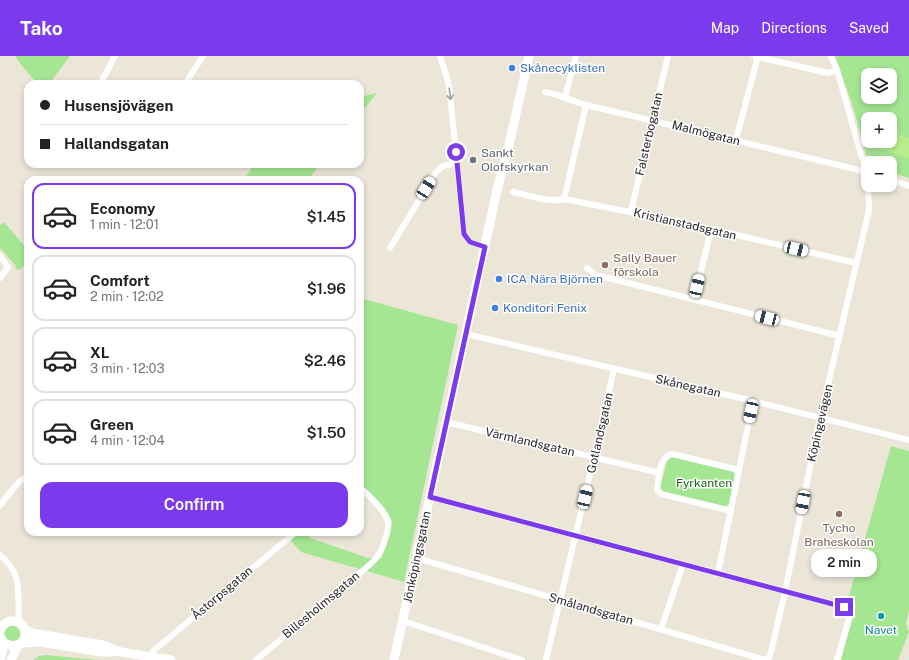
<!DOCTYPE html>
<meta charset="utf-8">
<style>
:root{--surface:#fff;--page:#f2f2f2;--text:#222;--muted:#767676;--line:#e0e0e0;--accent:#7c3aed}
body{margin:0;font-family:"Public Sans",sans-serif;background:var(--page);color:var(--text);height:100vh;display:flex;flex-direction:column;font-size:15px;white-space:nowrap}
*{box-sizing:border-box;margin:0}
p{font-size:13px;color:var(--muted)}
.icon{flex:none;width:22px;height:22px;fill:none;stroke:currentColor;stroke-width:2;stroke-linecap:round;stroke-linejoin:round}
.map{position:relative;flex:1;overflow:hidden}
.drawer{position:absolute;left:24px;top:120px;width:340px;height:360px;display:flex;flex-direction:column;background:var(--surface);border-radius:12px;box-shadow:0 2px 6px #0003}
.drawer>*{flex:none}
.banner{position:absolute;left:24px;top:24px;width:340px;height:88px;border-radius:12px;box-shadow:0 2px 6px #0003;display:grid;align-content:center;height:88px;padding:0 16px;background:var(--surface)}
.fabs{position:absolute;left:861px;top:12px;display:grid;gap:8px}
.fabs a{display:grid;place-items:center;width:36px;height:36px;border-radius:8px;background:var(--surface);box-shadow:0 2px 6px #0003;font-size:20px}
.end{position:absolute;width:18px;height:18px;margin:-9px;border:5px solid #7c3aed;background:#fff;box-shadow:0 0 0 2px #fff}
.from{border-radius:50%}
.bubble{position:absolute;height:28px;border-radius:12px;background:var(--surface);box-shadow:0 2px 6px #0003;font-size:13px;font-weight:600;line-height:28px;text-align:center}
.car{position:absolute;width:12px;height:24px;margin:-12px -6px;border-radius:5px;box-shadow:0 0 3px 1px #0007;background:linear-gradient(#fff 24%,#345 0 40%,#fff 0 76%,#345 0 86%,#fff 0)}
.banner b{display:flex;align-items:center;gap:14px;height:38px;font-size:15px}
.banner b+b{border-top:1px solid var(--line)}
.banner i{width:10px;height:10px;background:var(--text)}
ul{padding:7px 0 0;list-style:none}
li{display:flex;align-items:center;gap:12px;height:66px;margin:0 8px 6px;padding:0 8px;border:2px solid var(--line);border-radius:12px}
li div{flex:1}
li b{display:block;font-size:15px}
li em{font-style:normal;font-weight:600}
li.current{border-color:var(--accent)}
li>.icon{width:36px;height:36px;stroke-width:1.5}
.button{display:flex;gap:8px;margin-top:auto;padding:8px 16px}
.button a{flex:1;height:46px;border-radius:12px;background:var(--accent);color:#fff;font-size:16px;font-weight:600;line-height:46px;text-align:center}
header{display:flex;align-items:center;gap:24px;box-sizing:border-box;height:56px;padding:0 20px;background:var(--accent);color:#fff}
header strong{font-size:19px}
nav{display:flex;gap:22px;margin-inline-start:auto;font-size:14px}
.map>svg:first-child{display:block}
.green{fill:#a4e692;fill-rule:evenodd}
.pitch{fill:#b9ee8d}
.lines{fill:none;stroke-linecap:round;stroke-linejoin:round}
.street{stroke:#fff;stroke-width:6}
.secondary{stroke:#fff;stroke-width:9}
.oneway{stroke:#9e9e9e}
.route{stroke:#7c3aed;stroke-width:5}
.shop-dot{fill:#3f7fe0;stroke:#fff;stroke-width:1.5}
.worship-dot{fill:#6b7280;stroke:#fff;stroke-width:1.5}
.education-dot{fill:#8d6e63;stroke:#fff;stroke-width:1.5}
.culture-dot{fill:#0f9aa8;stroke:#fff;stroke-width:1.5}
.labels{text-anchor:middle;stroke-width:3;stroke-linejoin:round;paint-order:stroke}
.shop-label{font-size:12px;fill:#366cbe;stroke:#fff;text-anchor:start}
.street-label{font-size:12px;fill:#282828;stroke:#fff}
.worship-label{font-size:12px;fill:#5b616d;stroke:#fff;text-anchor:start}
.education-label{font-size:12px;fill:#785e54;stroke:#fff;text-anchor:start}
.park-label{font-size:12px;fill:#1d6816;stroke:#fff}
.culture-label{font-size:12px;fill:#0d838f;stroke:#fff}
</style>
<header>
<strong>Tako</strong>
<nav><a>Map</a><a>Directions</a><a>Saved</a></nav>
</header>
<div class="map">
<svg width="909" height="604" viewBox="0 0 909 604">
<rect width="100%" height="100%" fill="#ece6d9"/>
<!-- green -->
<g class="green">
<path d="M15 0H70L49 28H38L22 10Z"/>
<path d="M835 0H909V122L890 116V107H871L867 102 854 54ZM868 19H890V41H868ZM868 63H890V85H868Z"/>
<path d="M377 37 360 58V41Z"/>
<path d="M255 108H320L308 124H243Z"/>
<path d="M4 166 28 194V207L18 214 15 212 16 210 0 192V169Z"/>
<path d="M360 242 458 269 404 526 301 496 283 476H305L310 482 368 502H381L386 491 392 464 360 429Z"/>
<path d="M891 390 909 395V553L906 568 909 576 898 604H841L856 550 847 547Z"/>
<path d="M672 401 731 414 735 419 729 448 725 450 664 436 660 432 667 405Z"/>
<circle cx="12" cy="578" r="8"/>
<path d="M46 599 98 604H33L39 600Z"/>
</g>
<!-- pitch -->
<path class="pitch" d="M890 76 909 82V102L881 93 884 85H890Z"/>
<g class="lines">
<!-- street -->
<g class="street">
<path d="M440 0 448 25 450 38 464 178 470 186 485 191"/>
<path d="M754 0 828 17 837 14"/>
<path d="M831 0 837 14 866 116 868 127"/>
<path d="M100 28 115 0"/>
<path d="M185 28 203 0"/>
<path d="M545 36C560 39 572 45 586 49L868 116"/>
<path d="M565 41 576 0"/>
<path d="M736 84 758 0"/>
<path d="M890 123 909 130"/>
<path d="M513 136C529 139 548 147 564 143L681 166 856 207"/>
<path d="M564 143 586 49"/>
<path d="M631 155 668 0"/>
<path d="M390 192 436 116 443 110 457 107"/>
<path d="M0 200 8 211 0 222"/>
<path d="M587 212 596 219 840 280"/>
<path d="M694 244 711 174"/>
<path d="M466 278 753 345 909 384"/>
<path d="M446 366 660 417"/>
<path d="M430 441 852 553 837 604"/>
<path d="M0 449 17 428 28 419"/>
<path d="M731 455 661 438 657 433C659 422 659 400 672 398L739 414"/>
<path d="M0 499C24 518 17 539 19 566"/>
<path d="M417 502 765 604"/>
<path d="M718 517 753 345"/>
<path d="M403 565 522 604"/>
<path d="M661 573 683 508"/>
<path d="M151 600 153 595 296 476"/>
<path d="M256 604 366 512C370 508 374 505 377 501 382 495 390 472 388 465 385 454 368 439 360 431"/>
<path d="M546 604 594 401 614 313"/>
<path d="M768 604 771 596 785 536 818 371 869 154 868 129"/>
</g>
<!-- secondary -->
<g class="secondary">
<path d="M25 574 32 577 103 589 121 596 171 604"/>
<path d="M0 575C8 554 35 569 22 587L13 590 4 587 0 580"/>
<path d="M22 587 41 586 102 596H113"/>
<path d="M0 604 4 587"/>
<path d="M11 604 18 589"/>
<path d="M394 604 498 130 509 89 529 0"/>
</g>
</g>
<!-- one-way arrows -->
<defs><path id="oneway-shaft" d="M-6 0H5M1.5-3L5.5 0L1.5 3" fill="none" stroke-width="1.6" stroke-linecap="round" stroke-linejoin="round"/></defs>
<use class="oneway" href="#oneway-shaft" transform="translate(450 38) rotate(82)"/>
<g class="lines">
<!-- route -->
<path class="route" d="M456 96 464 178 470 186 485 191 430 441 844 551"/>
</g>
<!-- markers -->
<g class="shop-dot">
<circle cx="512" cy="12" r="4"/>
<circle cx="499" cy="223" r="4"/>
<circle cx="495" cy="252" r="4"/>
</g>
<circle class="worship-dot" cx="473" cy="104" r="4"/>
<g class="education-dot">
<circle cx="605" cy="209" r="4"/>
<circle cx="839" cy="458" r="4"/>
</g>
<circle class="culture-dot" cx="881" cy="560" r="4"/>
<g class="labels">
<!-- shop labels -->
<g class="shop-label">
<text x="520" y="16">Skånecyklisten</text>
<text x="507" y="227">ICA Nära Björnen</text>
<text x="503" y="256">Konditori Fenix</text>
</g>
<!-- street labels -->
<g class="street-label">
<text transform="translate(706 77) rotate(14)" y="4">Malmögatan</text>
<text transform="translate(649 78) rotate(-77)" y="4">Falsterbogatan</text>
<text transform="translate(685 168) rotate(13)" y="4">Kristianstadsgatan</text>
<text transform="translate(688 330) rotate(13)" y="4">Skånegatan</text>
<text transform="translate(820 367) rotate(-77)" y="4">Köpingevägen</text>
<text transform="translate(600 377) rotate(-77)" y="4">Gotlandsgatan</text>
<text transform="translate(530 386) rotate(13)" y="4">Värmlandsgatan</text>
<text transform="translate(417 501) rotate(-78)" y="4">Jönköpingsgatan</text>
<text transform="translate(222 537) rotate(-40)" y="4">Åstorpsgatan</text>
<text transform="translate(321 549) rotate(-40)" y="4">Billesholmsgatan</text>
<text transform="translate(591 553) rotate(16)" y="4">Smålandsgatan</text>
</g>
<!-- worship labels -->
<g class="worship-label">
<text x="481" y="101">Sankt<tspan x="481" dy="14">Olofskyrkan</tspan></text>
</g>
<!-- education labels -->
<g class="education-label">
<text x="613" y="206">Sally Bauer<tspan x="613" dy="14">förskola</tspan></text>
<text x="839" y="476" text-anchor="middle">Tycho<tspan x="839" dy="14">Braheskolan</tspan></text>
</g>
<!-- park labels -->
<g class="park-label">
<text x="704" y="431">Fyrkanten</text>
</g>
<!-- culture labels -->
<g class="culture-label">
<text x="881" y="578">Navet</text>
</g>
</g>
</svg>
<div class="fabs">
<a><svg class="icon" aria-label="layers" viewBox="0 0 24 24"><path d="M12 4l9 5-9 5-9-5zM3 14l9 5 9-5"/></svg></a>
<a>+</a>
<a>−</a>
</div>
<i class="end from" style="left:456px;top:96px"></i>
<i class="end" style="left:844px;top:551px"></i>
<div class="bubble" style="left:811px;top:493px;width:66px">2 min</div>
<i class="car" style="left:426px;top:132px;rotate:32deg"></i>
<i class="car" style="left:796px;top:193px;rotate:103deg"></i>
<i class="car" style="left:697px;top:230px;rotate:13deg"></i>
<i class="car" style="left:767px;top:262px;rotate:284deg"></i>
<i class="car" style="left:751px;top:355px;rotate:192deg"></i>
<i class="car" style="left:585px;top:441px;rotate:13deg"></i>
<i class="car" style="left:803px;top:446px;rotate:191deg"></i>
<div class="banner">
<b><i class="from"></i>Husensjövägen</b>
<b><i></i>Hallandsgatan</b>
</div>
<section class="drawer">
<ul>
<li class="current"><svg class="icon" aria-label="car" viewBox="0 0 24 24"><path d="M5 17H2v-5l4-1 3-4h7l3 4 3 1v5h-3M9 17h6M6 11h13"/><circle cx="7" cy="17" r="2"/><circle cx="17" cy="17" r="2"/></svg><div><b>Economy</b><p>1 min · 12:01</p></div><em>$1.45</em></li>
<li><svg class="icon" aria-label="car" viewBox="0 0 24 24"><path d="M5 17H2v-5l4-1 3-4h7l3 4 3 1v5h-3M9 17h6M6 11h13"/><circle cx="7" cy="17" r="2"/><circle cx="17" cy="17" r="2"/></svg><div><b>Comfort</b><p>2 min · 12:02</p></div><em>$1.96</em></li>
<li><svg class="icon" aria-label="car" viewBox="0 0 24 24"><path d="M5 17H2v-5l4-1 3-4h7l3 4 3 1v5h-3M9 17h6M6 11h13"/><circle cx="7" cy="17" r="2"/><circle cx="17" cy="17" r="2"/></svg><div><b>XL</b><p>3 min · 12:03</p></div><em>$2.46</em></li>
<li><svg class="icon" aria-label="car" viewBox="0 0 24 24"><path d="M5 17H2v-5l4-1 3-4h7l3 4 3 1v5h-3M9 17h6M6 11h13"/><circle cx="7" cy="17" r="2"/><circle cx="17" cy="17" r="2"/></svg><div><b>Green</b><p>4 min · 12:04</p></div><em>$1.50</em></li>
</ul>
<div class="button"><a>Confirm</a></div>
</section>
</div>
